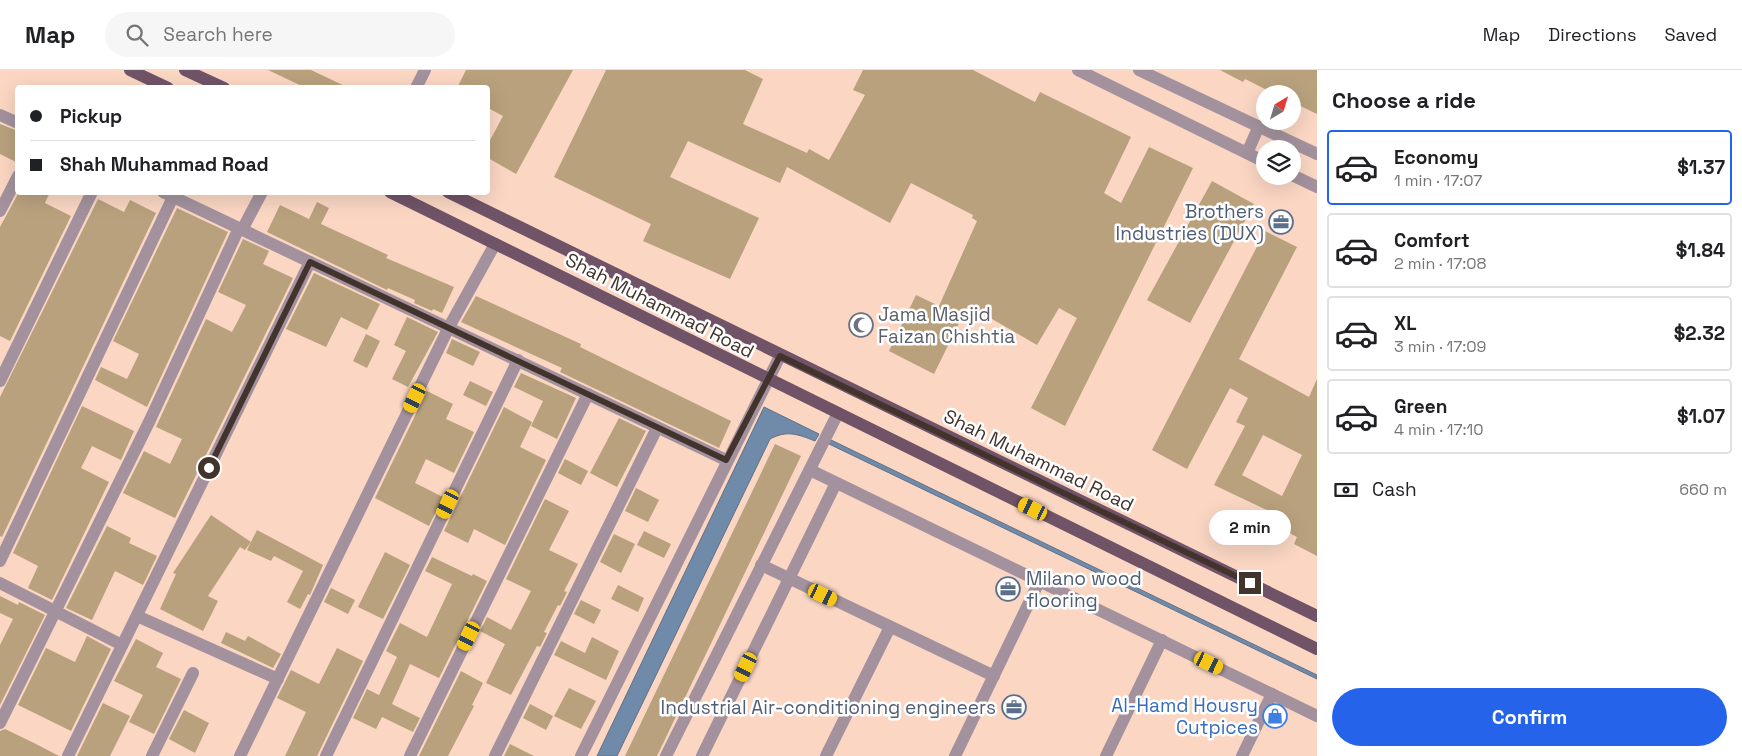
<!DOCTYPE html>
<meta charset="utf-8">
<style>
:root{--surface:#fff;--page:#f6f6f6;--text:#202124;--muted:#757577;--line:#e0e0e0;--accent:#2563eb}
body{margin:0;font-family:"Space Grotesk",sans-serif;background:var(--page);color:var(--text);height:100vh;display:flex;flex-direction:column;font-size:19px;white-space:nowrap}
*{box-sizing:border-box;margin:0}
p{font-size:16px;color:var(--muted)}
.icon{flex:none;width:28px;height:28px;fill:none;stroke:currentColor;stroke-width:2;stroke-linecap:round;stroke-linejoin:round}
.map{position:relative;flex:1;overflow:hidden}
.details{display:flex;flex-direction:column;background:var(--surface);width:425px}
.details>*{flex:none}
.hud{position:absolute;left:15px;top:15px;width:475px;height:110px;border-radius:5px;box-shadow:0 5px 20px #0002;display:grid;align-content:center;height:110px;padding:0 15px;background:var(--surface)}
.needle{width:32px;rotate:38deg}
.controls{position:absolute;left:1256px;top:15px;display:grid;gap:10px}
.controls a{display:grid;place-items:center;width:45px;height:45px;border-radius:50%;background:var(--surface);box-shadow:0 5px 20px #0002;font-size:25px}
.end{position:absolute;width:22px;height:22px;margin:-11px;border:6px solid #42342d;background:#fff;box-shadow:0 0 0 2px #fff}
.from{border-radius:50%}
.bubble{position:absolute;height:35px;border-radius:18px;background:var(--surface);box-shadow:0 5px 20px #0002;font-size:16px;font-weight:700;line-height:35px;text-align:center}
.car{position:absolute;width:15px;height:30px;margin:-15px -8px;border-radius:6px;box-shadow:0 0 4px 1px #0007;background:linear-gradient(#f5c518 24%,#345 0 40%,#f5c518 0 76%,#345 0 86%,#f5c518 0)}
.hud b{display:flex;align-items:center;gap:18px;height:48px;font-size:19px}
.hud b+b{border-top:1px solid var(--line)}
.hud i{width:12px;height:12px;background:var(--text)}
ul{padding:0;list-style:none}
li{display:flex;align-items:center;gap:15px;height:75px;margin:0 10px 8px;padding:0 5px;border:2px solid var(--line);border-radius:5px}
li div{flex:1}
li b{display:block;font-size:19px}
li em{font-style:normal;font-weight:700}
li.active{border-color:var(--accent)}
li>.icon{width:45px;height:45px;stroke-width:1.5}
h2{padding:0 15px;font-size:22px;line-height:60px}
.pay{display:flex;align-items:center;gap:12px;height:55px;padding:0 15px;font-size:19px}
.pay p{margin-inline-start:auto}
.action{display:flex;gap:10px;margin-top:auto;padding:10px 15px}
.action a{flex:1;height:58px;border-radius:30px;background:var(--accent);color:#fff;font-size:20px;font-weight:700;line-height:58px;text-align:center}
header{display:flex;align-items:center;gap:30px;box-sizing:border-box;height:70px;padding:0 25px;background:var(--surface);border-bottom:1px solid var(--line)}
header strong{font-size:24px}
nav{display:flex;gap:28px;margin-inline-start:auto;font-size:18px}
.search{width:350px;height:45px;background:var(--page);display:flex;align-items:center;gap:12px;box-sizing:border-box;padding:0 18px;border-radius:28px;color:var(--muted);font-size:19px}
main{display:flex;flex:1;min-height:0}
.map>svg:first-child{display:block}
.water{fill:#708aaa;stroke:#627084}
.building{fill:#b9a17d;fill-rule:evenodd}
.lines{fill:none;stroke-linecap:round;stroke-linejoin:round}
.minor{stroke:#a3929d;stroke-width:12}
.major{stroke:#705367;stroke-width:12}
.route{stroke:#42342d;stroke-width:6}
.labels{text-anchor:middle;stroke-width:5;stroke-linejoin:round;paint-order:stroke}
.service-label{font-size:19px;fill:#4e5e75;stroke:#fff;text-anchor:end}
.street-label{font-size:19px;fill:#42342d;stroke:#fff}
.worship-label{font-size:19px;fill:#5b616d;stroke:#fff;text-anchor:start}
.shop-label{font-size:19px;fill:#366cbe;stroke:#fff;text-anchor:end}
</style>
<header>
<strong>Map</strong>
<div class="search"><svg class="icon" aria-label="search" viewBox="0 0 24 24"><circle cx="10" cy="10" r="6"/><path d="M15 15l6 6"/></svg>Search here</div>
<nav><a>Map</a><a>Directions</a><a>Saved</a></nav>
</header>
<main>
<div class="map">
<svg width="1317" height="686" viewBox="0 0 1317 686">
<rect width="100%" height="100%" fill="#fad6c3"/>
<!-- water -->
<g class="water">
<path d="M764 337 819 364 815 371C797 364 787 360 770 369L617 686H597Z"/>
<path d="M829 369 1317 605V609L827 373Z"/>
</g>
<!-- building -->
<g class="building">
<path d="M268 0H311L349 18H306Z"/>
<path d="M466 0H573L516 104 488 88V74L503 46 488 38V18H457Z"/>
<path d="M606 0H745L763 9 743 54 807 83 809 79 829 90 865 25 853 20 863 0H973L1035 32 1040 22 1131 67 1104 123 1121 133 1149 77 1193 98 1065 356 1031 338 1077 248 1059 238 1037 275 968 235 934 304 889 281 916 225 939 236 977 151 972 148 973 145 911 113 890 153 787 97 780 113 688 71 670 107 759 148 730 209 643 171 651 154 554 107Z"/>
<path d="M1220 0H1317V44L1292 32V24H1275L1245 9 1243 12Z"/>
<path d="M0 54 18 61V93L0 84Z"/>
<path d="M1212 111 1254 134 1190 253 1147 230Z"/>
<path d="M19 122H50L45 133 71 146 10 271 0 266V157Z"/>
<path d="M98 129 124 142 130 130 156 143 2 467 0 466V327Z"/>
<path d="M317 132 329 138 321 154 388 185 386 188 454 217 442 243 433 239 432 241 414 233 415 230 388 218 387 220 267 162 280 135 309 149Z"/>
<path d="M177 138 228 162 147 337 95 310 101 297 127 309 139 284 113 271Z"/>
<path d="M1265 161 1297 177 1239 289 1309 327 1317 309V486L1294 474 1297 467 1268 452 1273 443 1214 415 1245 356 1236 352 1248 328 1230 318 1187 399 1152 380ZM1263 365 1302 385 1282 426 1242 405Z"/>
<path d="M243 169 269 181 263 194 293 208 175 448 123 423 144 381 170 394 182 369 156 357 206 249 232 262 246 235 218 222Z"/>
<path d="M314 203 380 234 367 260 341 247 326 277 286 259Z"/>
<path d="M476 226 581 274 580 277 731 351 719 378 560 302 562 298 461 252Z"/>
<path d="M407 247 438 262 408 317 392 309 406 281 394 275Z"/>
<path d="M366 264 380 271 367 298 353 291Z"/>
<path d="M452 269 480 282 473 296 446 283Z"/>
<path d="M521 303 576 328 557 369 531 356 543 331 514 317Z"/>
<path d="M470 311 493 322 486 336 463 325Z"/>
<path d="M427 321 453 334 446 349 474 362 454 403 426 389 415 413 443 427 429 456 375 428Z"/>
<path d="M82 336 134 361 121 390 92 376 81 398 109 412 52 530 28 518 38 496 13 483Z"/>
<path d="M504 337 532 352 520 377 546 390 505 475 474 459 468 473 444 461Z"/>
<path d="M619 348 646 361 617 417 590 403Z"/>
<path d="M775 374 801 386 739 515 657 686H625Z"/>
<path d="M565 389 588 401 581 415 558 403Z"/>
<path d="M636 418 659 430 648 452 625 441Z"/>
<path d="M545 429 569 441 549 480 578 494 564 521 567 522 560 536 558 535 544 562 547 563 540 577 537 576 511 625 486 613 505 574 480 561 487 547 511 560 531 521 506 509Z"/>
<path d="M211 445 251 472 245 480 240 477 208 526 218 531 203 561 160 539 176 504 173 503Z"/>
<path d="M107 456 131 468 129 473 157 486 143 515 115 501 92 550 66 538Z"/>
<path d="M257 460 323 495 310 525 308 524 300 539 287 532 303 501 274 486 271 491 247 480Z"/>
<path d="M644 461 671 474 664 488 637 475Z"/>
<path d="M614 464 635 474 621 503 600 492Z"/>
<path d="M385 482 410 495 383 549 358 537Z"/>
<path d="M432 487 472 506 473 504 487 511 439 608 410 594 392 634 420 648 413 662 382 647 376 659 353 648 367 619 379 625 397 587 386 581 400 553 427 567 452 514 425 501Z"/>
<path d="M618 515 644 528 638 542 611 529Z"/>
<path d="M331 518 355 530 348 544 324 532Z"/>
<path d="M0 526 18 535 19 532 45 545 0 635V575L13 549 0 543Z"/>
<path d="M581 530 601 540 594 554 574 544Z"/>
<path d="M226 562 245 571 248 566 281 584 273 598 221 573Z"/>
<path d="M87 566 111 579 71 661 18 635 46 578 75 592Z"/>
<path d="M592 567 619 581 606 610 554 585 561 571 585 583Z"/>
<path d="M136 569 163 583 156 597 181 609 154 664 129 652 143 625 114 611Z"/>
<path d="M337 578 363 591 318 684 317 686H285L306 642 277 628 291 600 319 614Z"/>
<path d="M461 601 483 613 472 635 474 636 448 686H419Z"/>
<path d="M569 618 596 631 581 659 554 646Z"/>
<path d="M103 633 130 646 110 686H77Z"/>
<path d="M530 634 553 646 546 660 523 648Z"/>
<path d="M184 640 209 653 195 683 169 669Z"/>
<path d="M5 659 34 673 59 686H0V661Z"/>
<path d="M510 674 534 686H504Z"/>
</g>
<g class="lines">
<!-- minor -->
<g class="minor">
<path d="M1078 0 1265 92"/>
<path d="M1139 0 1317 84"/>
<path d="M416 18 425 0"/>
<path d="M0 45 18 53"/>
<path d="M1247 83 1259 56"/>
<path d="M1292 105 1317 117"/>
<path d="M163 122 726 390"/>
<path d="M0 141 18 106"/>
<path d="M242 160 262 122"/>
<path d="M0 311 92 122"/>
<path d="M810 400 1317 646"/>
<path d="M0 491 173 127"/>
<path d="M761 495 994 606"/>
<path d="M0 513 122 575"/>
<path d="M137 546 278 609"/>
<path d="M0 653 150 350 239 158"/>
<path d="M68 686 310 192"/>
<path d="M152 686 193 603"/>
<path d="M240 686 449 257 495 174"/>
<path d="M326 686 518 290"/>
<path d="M410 686 588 324"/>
<path d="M495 686 657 358"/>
<path d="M581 686 780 286"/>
<path d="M666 686 838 343"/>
<path d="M702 686 836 413"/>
<path d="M826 686 890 557"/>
<path d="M955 686 1039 512"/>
<path d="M1106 686 1162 570"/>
<path d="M1242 686 1272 624"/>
</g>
<!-- major -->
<g class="major">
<path d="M130 0 168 18"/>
<path d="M185 0 224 18"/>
<path d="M390 122 1317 579"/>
<path d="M448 122 1317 546"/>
</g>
</g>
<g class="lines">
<!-- route -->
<path class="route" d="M209 398 310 192 726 390 780 286 1250 513"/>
</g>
<!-- icons -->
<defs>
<g id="office-ring" transform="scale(1.25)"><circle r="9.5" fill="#fff" stroke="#5c6f8a" stroke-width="1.5"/><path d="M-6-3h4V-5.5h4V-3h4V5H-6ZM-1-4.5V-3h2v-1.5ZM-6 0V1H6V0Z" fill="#5c6f8a"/></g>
<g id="mosque-ring" transform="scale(1.25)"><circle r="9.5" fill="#fff" stroke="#6b7280" stroke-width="1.5"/><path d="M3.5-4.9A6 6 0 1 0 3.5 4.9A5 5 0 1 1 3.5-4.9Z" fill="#6b7280"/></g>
<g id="shop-ring" transform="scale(1.25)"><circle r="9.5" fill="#fff" stroke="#3f7fe0" stroke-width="1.5"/><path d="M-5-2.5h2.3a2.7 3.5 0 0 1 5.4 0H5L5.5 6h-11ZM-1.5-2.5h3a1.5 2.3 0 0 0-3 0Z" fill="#3f7fe0"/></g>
</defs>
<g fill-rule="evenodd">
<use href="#office-ring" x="1281" y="152"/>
<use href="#mosque-ring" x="861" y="255"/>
<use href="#office-ring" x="1008" y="519"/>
<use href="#office-ring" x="1014" y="637"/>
<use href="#shop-ring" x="1275" y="646"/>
</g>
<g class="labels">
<!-- service labels -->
<g class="service-label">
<text x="1264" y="148">Brothers<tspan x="1264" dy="22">Industries (DUX)</tspan></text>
<text x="1026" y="515" text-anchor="start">Milano wood<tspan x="1026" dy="22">flooring</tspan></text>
<text x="996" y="644">Industrial Air-conditioning engineers</text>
</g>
<!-- street labels -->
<g class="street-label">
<text transform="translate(660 235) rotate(27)" y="7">Shah Muhammad Road</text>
<text transform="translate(1039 390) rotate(26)" y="7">Shah Muhammad Road</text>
</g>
<!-- worship labels -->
<g class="worship-label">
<text x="878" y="251">Jama Masjid<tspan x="878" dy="22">Faizan Chishtia</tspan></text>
</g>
<!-- shop labels -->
<g class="shop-label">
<text x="1258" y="642">Al-Hamd Housry<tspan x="1258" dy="22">Cutpices</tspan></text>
</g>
</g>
</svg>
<div class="controls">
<a><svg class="needle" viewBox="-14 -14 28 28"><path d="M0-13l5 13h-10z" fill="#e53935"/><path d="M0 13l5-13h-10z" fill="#757577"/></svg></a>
<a><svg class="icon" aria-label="layers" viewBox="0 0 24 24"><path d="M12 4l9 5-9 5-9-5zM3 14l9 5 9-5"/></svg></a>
</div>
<i class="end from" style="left:209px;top:398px"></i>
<i class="end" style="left:1250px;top:513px"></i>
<div class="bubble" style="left:1209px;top:440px;width:82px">2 min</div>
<i class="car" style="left:415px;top:328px;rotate:206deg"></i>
<i class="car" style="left:448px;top:434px;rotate:206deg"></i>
<i class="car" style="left:1033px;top:439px;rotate:296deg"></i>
<i class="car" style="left:823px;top:525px;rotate:116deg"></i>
<i class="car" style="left:469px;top:566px;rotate:206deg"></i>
<i class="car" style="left:1209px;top:593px;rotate:116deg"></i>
<i class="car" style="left:746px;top:597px;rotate:206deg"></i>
<div class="hud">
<b><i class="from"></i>Pickup</b>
<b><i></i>Shah Muhammad Road</b>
</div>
</div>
<section class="details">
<h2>Choose a ride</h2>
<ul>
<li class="active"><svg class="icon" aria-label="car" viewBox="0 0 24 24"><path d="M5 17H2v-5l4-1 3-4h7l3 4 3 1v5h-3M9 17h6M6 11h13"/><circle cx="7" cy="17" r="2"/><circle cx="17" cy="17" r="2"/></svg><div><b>Economy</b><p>1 min · 17:07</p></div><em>$1.37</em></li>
<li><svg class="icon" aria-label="car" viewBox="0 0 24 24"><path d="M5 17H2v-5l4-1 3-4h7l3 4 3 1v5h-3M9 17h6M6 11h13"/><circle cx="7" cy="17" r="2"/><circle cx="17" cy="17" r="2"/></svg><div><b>Comfort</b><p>2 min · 17:08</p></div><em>$1.84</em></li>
<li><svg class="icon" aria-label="car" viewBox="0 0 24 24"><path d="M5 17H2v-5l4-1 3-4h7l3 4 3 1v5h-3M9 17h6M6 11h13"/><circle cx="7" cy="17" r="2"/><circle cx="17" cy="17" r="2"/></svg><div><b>XL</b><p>3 min · 17:09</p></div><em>$2.32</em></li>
<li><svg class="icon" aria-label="car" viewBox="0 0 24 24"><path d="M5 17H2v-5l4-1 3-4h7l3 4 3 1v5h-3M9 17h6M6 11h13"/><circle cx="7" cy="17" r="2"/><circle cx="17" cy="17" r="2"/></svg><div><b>Green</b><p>4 min · 17:10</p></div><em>$1.07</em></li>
</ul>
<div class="pay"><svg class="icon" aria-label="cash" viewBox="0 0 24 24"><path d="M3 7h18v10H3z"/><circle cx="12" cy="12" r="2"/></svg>Cash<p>660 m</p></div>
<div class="action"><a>Confirm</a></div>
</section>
</main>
